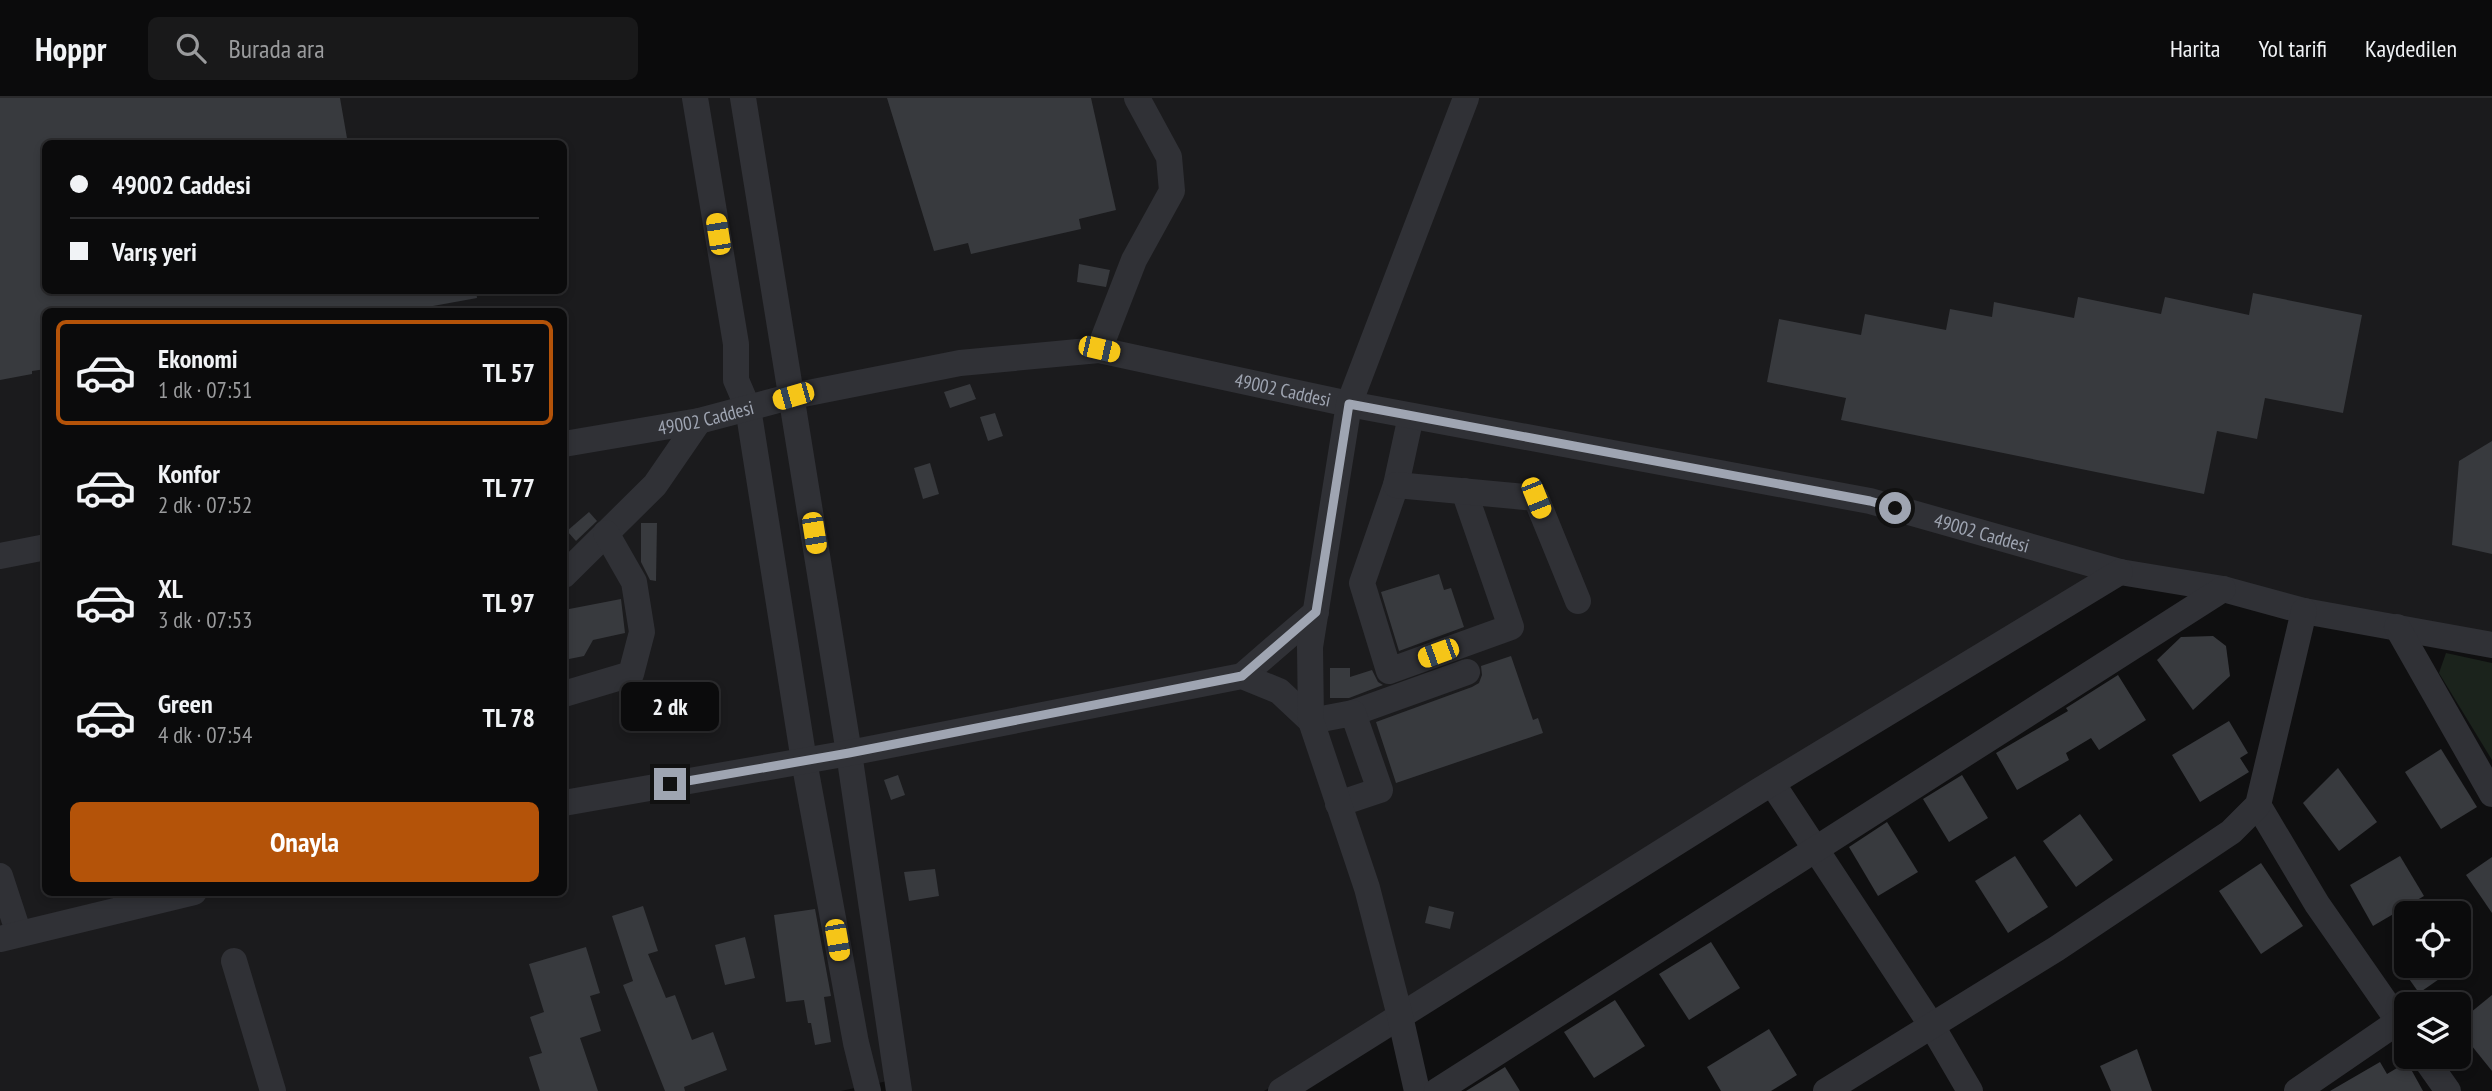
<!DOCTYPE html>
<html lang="tr">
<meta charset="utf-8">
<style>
:root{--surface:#0b0b0c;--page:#19191a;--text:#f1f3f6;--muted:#9a9b9d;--line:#2b2b2d;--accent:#b45309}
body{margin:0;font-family:"PT Sans Narrow",sans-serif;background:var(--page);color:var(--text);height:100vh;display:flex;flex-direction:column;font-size:26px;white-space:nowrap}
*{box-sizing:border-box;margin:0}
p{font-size:23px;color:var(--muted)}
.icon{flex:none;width:38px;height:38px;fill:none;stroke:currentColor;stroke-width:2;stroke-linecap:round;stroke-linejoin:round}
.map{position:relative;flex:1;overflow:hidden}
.details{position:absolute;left:42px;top:210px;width:525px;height:588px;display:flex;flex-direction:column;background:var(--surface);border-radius:10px;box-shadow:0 4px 10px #0003,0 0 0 2px var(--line)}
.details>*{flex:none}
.hud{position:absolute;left:42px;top:42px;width:525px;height:154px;border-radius:10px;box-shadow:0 4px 10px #0003,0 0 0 2px var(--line);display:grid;align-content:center;height:154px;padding:0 28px;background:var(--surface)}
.buttons{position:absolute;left:2394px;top:803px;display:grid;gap:14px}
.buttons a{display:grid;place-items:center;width:77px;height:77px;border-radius:10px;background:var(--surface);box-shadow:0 4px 10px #0003,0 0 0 2px var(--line);font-size:35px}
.end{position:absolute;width:32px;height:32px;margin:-16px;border:9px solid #9fa5b2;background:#111;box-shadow:0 0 0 4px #111}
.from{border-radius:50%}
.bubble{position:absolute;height:49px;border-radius:10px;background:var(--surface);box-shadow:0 4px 10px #0003,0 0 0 2px var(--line);font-size:23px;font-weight:800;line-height:49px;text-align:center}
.car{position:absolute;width:21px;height:42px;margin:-21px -10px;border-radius:9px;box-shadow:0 0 5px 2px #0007;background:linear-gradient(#f5c518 24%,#345 0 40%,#f5c518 0 76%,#345 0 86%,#f5c518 0)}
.hud b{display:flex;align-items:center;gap:24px;height:66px;font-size:26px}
.hud b+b{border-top:2px solid var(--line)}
.hud i{width:18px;height:18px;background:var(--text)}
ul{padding:12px 0 0;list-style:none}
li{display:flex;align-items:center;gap:21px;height:105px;margin:0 14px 10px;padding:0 14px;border:4px solid transparent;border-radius:10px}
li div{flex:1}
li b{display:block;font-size:26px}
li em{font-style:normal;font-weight:800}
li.active{border-color:var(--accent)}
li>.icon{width:63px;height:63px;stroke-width:1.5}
.primary-button{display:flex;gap:14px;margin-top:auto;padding:14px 28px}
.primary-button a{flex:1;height:80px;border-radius:10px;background:var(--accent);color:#fff;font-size:28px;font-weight:800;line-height:80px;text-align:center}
header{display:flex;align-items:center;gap:42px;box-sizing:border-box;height:98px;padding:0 35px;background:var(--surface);border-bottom:2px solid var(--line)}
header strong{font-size:33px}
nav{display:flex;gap:38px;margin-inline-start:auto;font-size:24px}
.search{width:490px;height:63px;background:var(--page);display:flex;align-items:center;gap:18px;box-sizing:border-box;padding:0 24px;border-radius:10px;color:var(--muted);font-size:26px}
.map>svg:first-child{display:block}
.built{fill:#1b1b1d;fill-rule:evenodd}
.green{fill:#1b231c}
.building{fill:#383a3e}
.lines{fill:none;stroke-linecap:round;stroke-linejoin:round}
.minor{stroke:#303136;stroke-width:26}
.route{stroke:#9fa5b2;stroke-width:9}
.labels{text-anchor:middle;stroke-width:5;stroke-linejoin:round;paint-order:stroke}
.street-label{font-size:19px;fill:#9fa5b2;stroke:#0a0a0b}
</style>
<header>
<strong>Hoppr</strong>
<div class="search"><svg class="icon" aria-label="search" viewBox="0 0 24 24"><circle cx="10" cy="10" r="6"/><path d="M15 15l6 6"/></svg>Burada ara</div>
<nav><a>Harita</a><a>Yol tarifi</a><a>Kaydedilen</a></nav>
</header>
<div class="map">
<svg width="2492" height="993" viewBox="0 0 2492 993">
<rect width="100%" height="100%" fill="#0f0f10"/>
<!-- built -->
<path class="built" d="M0 0H2492V548L2129 476 1264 993H904L897 981 841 993H0ZM46 46H564V192H46ZM46 214H564V794H46Z"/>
<!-- green -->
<path class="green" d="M2446 555 2492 565V662L2439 575Z"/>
<!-- building -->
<g class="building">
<path d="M0 0H340L348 46H46V192H476L477 200 400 214H46V271L32 273V276L0 282Z"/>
<path d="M887 0H1091L1116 112 1079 121 1081 131 971 156 968 145 934 153Z"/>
<path d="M1079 166 1110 172 1106 189 1077 184Z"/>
<path d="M2253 195 2362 217 2343 315 2265 300 2257 341 2217 333 2204 396 1841 322 1846 300 1767 284 1779 221 1861 237 1865 216 1946 232 1950 211 1992 219 1994 204 2074 220 2078 199 2161 216 2165 199 2249 217Z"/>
<path d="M970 286 976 301 950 310 944 294Z"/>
<path d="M995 315 1003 338 988 343 980 319Z"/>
<path d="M2492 343V456L2452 447 2459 363Z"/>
<path d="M930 365 939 396 923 401 914 370Z"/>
<path d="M589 414 597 423 576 443 567 433Z"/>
<path d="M641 425H657L656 483 650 482 641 464Z"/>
<path d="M1439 476 1444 492 1451 490 1464 529 1399 553 1381 494Z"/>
<path d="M621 501 625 535 593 542 584 558 564 562V512Z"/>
<path d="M2213 538 2226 548 2230 578 2193 612 2157 562 2181 539Z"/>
<path d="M1511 558 1533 622 1538 620 1543 635 1396 685 1376 624 1472 589 1479 585 1482 577 1481 568Z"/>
<path d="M1330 570H1350V579L1372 572 1378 584 1383 587 1349 600H1330Z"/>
<path d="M2118 577 2146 622 2099 652 2091 640 2066 655 2069 662 2017 692 1996 655 2068 613 2066 610Z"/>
<path d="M2229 623 2248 655 2240 660 2249 674 2200 704 2172 657Z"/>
<path d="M2441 651 2477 709 2441 731 2405 674Z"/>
<path d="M2338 670 2377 724 2339 753 2303 705Z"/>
<path d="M898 677 905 697 891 702 884 682Z"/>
<path d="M1962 677 1988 720 1949 744 1923 701Z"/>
<path d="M2080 716 2113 762 2076 789 2043 743Z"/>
<path d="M1887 724 1918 774 1878 798 1849 749Z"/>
<path d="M2015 758 2048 809 2008 835 1975 783Z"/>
<path d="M2400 758 2424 798 2373 828 2350 787Z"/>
<path d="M2492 759V815L2466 777Z"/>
<path d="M2261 765 2303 828 2261 856 2219 793Z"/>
<path d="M935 771 939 798 909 803 904 774Z"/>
<path d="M643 808 658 853 648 856 666 900 675 897 692 942 713 934 727 972 684 989 685 993H665L623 887 633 883 612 818Z"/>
<path d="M1429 808 1454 814 1450 831 1425 825Z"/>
<path d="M815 811 831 898 824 899 831 944 815 947 811 925H808L804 902 786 904 774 817Z"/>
<path d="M745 839 755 880 725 887 715 847Z"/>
<path d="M1711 844 1740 890 1689 922 1659 876Z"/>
<path d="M586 849 600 895 590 898 601 933 580 940 598 993H540L529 959 542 955 530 919 544 914 529 866Z"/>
<path d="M2400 868H2458L2419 895Z"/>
<path d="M2492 897V973L2459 932V924Z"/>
<path d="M1615 902 1645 948 1594 980 1564 934Z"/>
<path d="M1769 931 1797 977 1771 993H1721L1707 969Z"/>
<path d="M2137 951 2152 993H2111L2100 968Z"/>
<path d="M2380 964 2387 976 2407 964 2423 993H2330Z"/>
<path d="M1505 969 1520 993H1466Z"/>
</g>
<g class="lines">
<!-- minor -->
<g class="minor">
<path d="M695 0 736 246V282L748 310 804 663 856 945 868 993"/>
<path d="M743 0 849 655 899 993"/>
<path d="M1099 252 1134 162 1172 93 1169 59 1137 0"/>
<path d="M1411 318 1396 387 1362 485 1389 573 1511 529 1464 393"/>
<path id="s1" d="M564 346 699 323 793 298 960 265 1099 252 1349 306 1870 403 2120 474 2223 491 2304 513 2492 547"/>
<path d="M1396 387 1536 400 1578 503"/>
<path d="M0 458 46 449"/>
<path d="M564 477 655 387 699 323"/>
<path d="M2397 529 2492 696"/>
<path d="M1242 578 1316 514"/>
<path d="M564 596 631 576 642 534 634 484 606 435"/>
<path d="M1353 615 1467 574"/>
<path d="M1772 685 1932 928 1970 993"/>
<path d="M564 705 849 655 1242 578 1279 593 1311 623 1353 615 1380 692 1338 706"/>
<path d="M2258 707 2317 806 2406 934"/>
<path d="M0 778 19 836"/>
<path d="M0 841 194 794"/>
<path d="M234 863 273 993"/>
<path d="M2424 959 2448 993"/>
<path d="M1281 993 1757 694 2120 474"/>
<path d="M1417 993 1400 918 1367 790 1311 623 1310 549 1349 306 1466 0"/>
<path d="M1437 993 2223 491"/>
<path d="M1826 993 2056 851 2231 734 2258 707 2304 513"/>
<path d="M2297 993 2399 923"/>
</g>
</g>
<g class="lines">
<!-- route -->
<path class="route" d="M670 686 849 655 1242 578 1316 514 1349 306 1870 403 1895 410"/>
</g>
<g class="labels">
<!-- street labels -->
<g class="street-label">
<text dy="7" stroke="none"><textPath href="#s1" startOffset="732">49002 Caddesi</textPath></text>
<text dy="7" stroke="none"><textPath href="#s1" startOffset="144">49002 Caddesi</textPath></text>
<text dy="7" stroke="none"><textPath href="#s1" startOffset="1446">49002 Caddesi</textPath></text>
</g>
</g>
</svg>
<div class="buttons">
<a><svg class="icon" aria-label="locate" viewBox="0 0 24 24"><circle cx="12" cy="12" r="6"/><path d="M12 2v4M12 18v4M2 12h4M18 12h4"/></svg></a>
<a><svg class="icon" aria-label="layers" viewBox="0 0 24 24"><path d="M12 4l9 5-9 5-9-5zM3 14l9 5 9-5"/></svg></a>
</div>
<i class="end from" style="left:1895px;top:410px"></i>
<i class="end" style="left:670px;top:686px"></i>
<div class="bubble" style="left:621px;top:584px;width:98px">2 dk</div>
<i class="car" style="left:718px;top:136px;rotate:351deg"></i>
<i class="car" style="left:1099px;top:251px;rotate:103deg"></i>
<i class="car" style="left:793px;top:298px;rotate:254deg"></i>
<i class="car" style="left:1536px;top:400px;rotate:158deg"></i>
<i class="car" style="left:814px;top:435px;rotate:171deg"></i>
<i class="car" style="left:1438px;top:555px;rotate:250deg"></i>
<i class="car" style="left:837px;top:842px;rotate:170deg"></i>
<div class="hud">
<b><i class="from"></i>49002 Caddesi</b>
<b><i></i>Varış yeri</b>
</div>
<section class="details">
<ul>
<li class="active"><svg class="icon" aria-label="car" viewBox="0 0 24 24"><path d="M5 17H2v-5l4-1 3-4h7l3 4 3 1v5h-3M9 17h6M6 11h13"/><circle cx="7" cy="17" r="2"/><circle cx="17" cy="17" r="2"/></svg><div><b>Ekonomi</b><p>1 dk · 07:51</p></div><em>TL 57</em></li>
<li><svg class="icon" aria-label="car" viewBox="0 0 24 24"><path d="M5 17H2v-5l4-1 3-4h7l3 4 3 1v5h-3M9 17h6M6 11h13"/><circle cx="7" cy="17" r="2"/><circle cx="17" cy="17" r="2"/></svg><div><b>Konfor</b><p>2 dk · 07:52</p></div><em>TL 77</em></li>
<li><svg class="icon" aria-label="car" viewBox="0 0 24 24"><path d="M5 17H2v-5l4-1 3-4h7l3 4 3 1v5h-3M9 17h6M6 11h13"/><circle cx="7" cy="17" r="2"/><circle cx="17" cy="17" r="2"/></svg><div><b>XL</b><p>3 dk · 07:53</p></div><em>TL 97</em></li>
<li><svg class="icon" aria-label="car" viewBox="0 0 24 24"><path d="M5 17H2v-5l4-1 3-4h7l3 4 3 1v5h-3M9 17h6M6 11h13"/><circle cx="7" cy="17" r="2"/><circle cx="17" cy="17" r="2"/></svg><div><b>Green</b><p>4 dk · 07:54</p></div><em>TL 78</em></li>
</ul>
<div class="primary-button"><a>Onayla</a></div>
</section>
</div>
